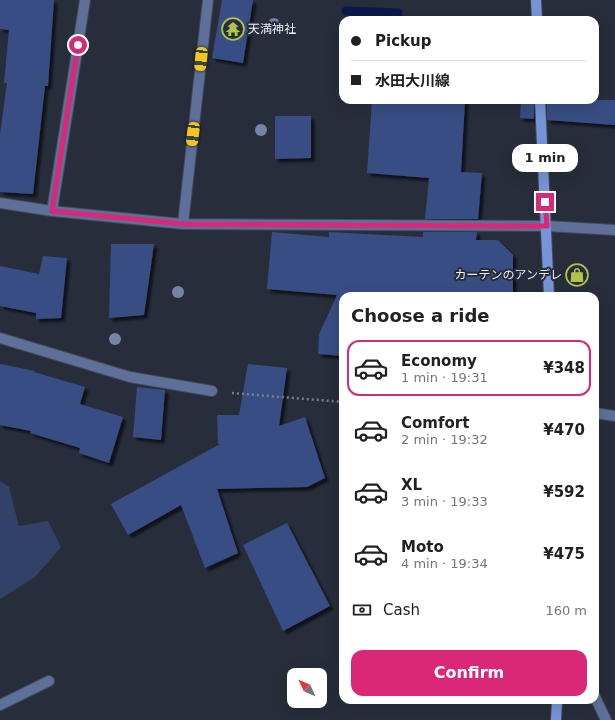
<!DOCTYPE html>
<meta charset="utf-8">
<style>
:root{--surface:#fff;--page:#f2f2f2;--text:#202124;--muted:#757577;--line:#e0e0e0;--accent:#db2777}
body{margin:0;font-family:"DejaVu Sans","Noto Sans JP",sans-serif;background:var(--page);color:var(--text);height:100vh;display:flex;flex-direction:column;font-size:15px;white-space:nowrap}
*{box-sizing:border-box;margin:0}
p{font-size:13px;color:var(--muted)}
.icon{flex:none;width:22px;height:22px;fill:none;stroke:currentColor;stroke-width:2;stroke-linecap:round;stroke-linejoin:round}
.map{position:relative;flex:1;overflow:hidden}
.details{position:absolute;left:339px;top:292px;width:260px;height:412px;display:flex;flex-direction:column;background:var(--surface);border-radius:12px;box-shadow:0 4px 16px #0002}
.details>*{flex:none}
.guide{position:absolute;left:339px;top:16px;width:260px;height:88px;border-radius:12px;box-shadow:0 4px 16px #0002;display:grid;align-content:center;height:88px;padding:0 12px;background:var(--surface)}
.needle{width:26px;rotate:314deg}
.buttons{position:absolute;left:287px;top:668px;display:grid;gap:8px}
.buttons a{display:grid;place-items:center;width:40px;height:40px;border-radius:8px;background:var(--surface);box-shadow:0 4px 16px #0002;font-size:20px}
.end{position:absolute;width:18px;height:18px;margin:-9px;border:5px solid #db2777;background:#fff;box-shadow:0 0 0 2px #fff}
.from{border-radius:50%}
.bubble{position:absolute;height:28px;border-radius:12px;background:var(--surface);box-shadow:0 4px 16px #0002;font-size:13px;font-weight:700;line-height:28px;text-align:center}
.car{position:absolute;width:12px;height:24px;margin:-12px -6px;border-radius:5px;box-shadow:0 0 3px 1px #0007;background:linear-gradient(#f5c518 24%,#345 0 40%,#f5c518 0 76%,#345 0 86%,#f5c518 0)}
.guide b{display:flex;align-items:center;gap:14px;height:38px;font-size:15px}
.guide b+b{border-top:1px solid var(--line)}
.guide i{width:10px;height:10px;background:var(--text)}
ul{padding:0;list-style:none}
li{display:flex;align-items:center;gap:12px;height:56px;margin:0 8px 6px;padding:0 4px;border:2px solid transparent;border-radius:12px}
li div{flex:1}
li b{display:block;font-size:15px}
li em{font-style:normal;font-weight:700}
li.current{border-color:var(--accent)}
li>.icon{width:36px;height:36px;stroke-width:1.5}
h2{padding:0 12px;font-size:18px;line-height:48px}
.pay{display:flex;align-items:center;gap:10px;height:44px;padding:0 12px;font-size:15px}
.pay p{margin-inline-start:auto}
.cta{display:flex;gap:8px;margin-top:auto;padding:8px 12px}
.cta a{flex:1;height:46px;border-radius:12px;background:var(--accent);color:#fff;font-size:16px;font-weight:700;line-height:46px;text-align:center}
.map>svg:first-child{display:block}
.green{fill:#314167}
.lines{fill:none;stroke-linecap:round;stroke-linejoin:round}
.stream{stroke:#0a184b;stroke-width:9}
.building{fill:#384d84;filter:url(#shadow)}
.minor-casing{stroke:#424854;stroke-width:12}
.secondary-casing{stroke:#424854;stroke-width:12}
.path{stroke:#7a808b;stroke-width:2.5;stroke-dasharray:2 3;stroke-linecap:butt}
.minor{stroke:#5e709a;stroke-width:10}
.secondary{stroke:#7894d8;stroke-width:10}
.tree{fill:#7583a5}
.route{stroke:#db2777;stroke-width:5}
.labels{text-anchor:middle;stroke-width:4;stroke-linejoin:round;paint-order:stroke}
.poi-label{font-size:12px;fill:#e9edf6;stroke:#272d3a;text-anchor:start}
</style>
<div class="map">
<svg width="615" height="720" viewBox="0 0 615 720">
<defs>
<filter id="shadow"><feDropShadow dx="3.5" dy="3.5" stdDeviation="1" flood-color="#0009"/></filter>
</defs>
<rect width="100%" height="100%" fill="#272d3a"/>
<!-- green -->
<path class="green" d="M0 481 9 487 19 526 48 521 61 547 35 577 0 599Z"/>
<g class="lines">
<!-- stream -->
<path class="stream" d="M346 11 398 13V20"/>
</g>
<!-- building -->
<g class="building">
<path d="M0 0H54L48 86H45L33 194 0 192V134L7 83H4L9 30 0 29Z"/>
<path d="M222 0H253L243 63 212 58Z"/>
<path d="M372 100H465L461 172 482 173 478 219H425L429 178 367 173Z"/>
<path d="M521 100H534V119L520 118Z"/>
<path d="M547 100H615V125L547 120Z"/>
<path d="M275 116H311V158L275 159Z"/>
<path d="M272 232 329 237V232L423 237V232H477L476 240H498L513 255V296H343V356L318 354 319 334 337 295 267 289Z"/>
<path d="M111 244H154L144 315 109 318Z"/>
<path d="M43 256 67 258 61 318 36 319V313L0 306V266L39 274Z"/>
<path d="M0 364 35 371 34 372 85 387 80 404 123 417 109 463 79 453 80 448 30 433 31 431 0 425Z"/>
<path d="M248 364 287 368 279 426 305 417 325 478 307 487 217 489 238 553 205 568 181 505 128 535 111 504 220 444H218L217 415H239Z"/>
<path d="M137 387 165 390 161 440 133 437Z"/>
<path d="M287 523 330 606 283 631 243 545Z"/>
</g>
<g class="lines">
<!-- minor casing -->
<g class="minor-casing">
<g id="minor">
<path d="M0 203 52 211 183 224 547 226 615 230"/>
<path d="M52 211 85 0"/>
<path d="M183 224 208 0"/>
<path d="M0 338 130 377 212 391"/>
<path d="M595 413 615 416"/>
<path d="M595 697 606 720"/>
<path d="M0 705 49 681"/>
</g>
</g>
<!-- secondary casing -->
<g class="secondary-casing">
<g id="secondary">
<path d="M536 0 537 20"/>
<path d="M540 100 549 296"/>
<path d="M556 720 557 700"/>
</g>
</g>
<!-- path -->
<path class="path" d="M232 393 343 402"/>
<!-- minor -->
<use href="#minor" class="minor"/>
<!-- secondary -->
<use href="#secondary" class="secondary"/>
</g>
<!-- trees -->
<g class="tree">
<circle cx="274" cy="24" r="6"/>
<circle cx="261" cy="130" r="6"/>
<circle cx="178" cy="292" r="6"/>
<circle cx="115" cy="339" r="6"/>
</g>
<g class="lines">
<!-- route -->
<path class="route" d="M78 45 52 211 183 224 526 226H547L545 202"/>
</g>
<!-- icons -->
<defs>
<g id="temple-ring" transform="scale(1.15)"><circle r="9.5" fill="#272d3a" stroke="#b2c34c" stroke-width="1.5"/><path d="M0-6L5-2H3V0L6.5 2.5H4V6H1.5V3h-3V6H-4V2.5H-6.5L-3 0V-2H-5Z" fill="#b2c34c"/></g>
<g id="shop-ring" transform="scale(1.15)"><circle r="9.5" fill="#272d3a" stroke="#b2c34c" stroke-width="1.5"/><path d="M-5-2.5h2.3a2.7 3.5 0 0 1 5.4 0H5L5.5 6h-11ZM-1.5-2.5h3a1.5 2.3 0 0 0-3 0Z" fill="#b2c34c"/></g>
</defs>
<g fill-rule="evenodd">
<use href="#temple-ring" x="233" y="29"/>
<use href="#shop-ring" x="577" y="275"/>
</g>
<g class="labels">
<!-- poi labels -->
<g class="poi-label">
<text x="248" y="33">天満神社</text>
<text x="562" y="279" text-anchor="end">カーテンのアンデレ</text>
</g>
</g>
</svg>
<div class="buttons">
<a><svg class="needle" viewBox="-14 -14 28 28"><path d="M0-13l5 13h-10z" fill="#e53935"/><path d="M0 13l5-13h-10z" fill="#757577"/></svg></a>
</div>
<i class="end from" style="left:78px;top:45px"></i>
<i class="end" style="left:545px;top:202px"></i>
<div class="bubble" style="left:512px;top:144px;width:66px">1 min</div>
<i class="car" style="left:201px;top:59px;rotate:186deg"></i>
<i class="car" style="left:193px;top:134px;rotate:187deg"></i>
<div class="guide">
<b><i class="from"></i>Pickup</b>
<b><i></i>水田大川線</b>
</div>
<section class="details">
<h2>Choose a ride</h2>
<ul>
<li class="current"><svg class="icon" aria-label="car" viewBox="0 0 24 24"><path d="M5 17H2v-5l4-1 3-4h7l3 4 3 1v5h-3M9 17h6M6 11h13"/><circle cx="7" cy="17" r="2"/><circle cx="17" cy="17" r="2"/></svg><div><b>Economy</b><p>1 min · 19:31</p></div><em>¥348</em></li>
<li><svg class="icon" aria-label="car" viewBox="0 0 24 24"><path d="M5 17H2v-5l4-1 3-4h7l3 4 3 1v5h-3M9 17h6M6 11h13"/><circle cx="7" cy="17" r="2"/><circle cx="17" cy="17" r="2"/></svg><div><b>Comfort</b><p>2 min · 19:32</p></div><em>¥470</em></li>
<li><svg class="icon" aria-label="car" viewBox="0 0 24 24"><path d="M5 17H2v-5l4-1 3-4h7l3 4 3 1v5h-3M9 17h6M6 11h13"/><circle cx="7" cy="17" r="2"/><circle cx="17" cy="17" r="2"/></svg><div><b>XL</b><p>3 min · 19:33</p></div><em>¥592</em></li>
<li><svg class="icon" aria-label="car" viewBox="0 0 24 24"><path d="M5 17H2v-5l4-1 3-4h7l3 4 3 1v5h-3M9 17h6M6 11h13"/><circle cx="7" cy="17" r="2"/><circle cx="17" cy="17" r="2"/></svg><div><b>Moto</b><p>4 min · 19:34</p></div><em>¥475</em></li>
</ul>
<div class="pay"><svg class="icon" aria-label="cash" viewBox="0 0 24 24"><path d="M3 7h18v10H3z"/><circle cx="12" cy="12" r="2"/></svg>Cash<p>160 m</p></div>
<div class="cta"><a>Confirm</a></div>
</section>
</div>
